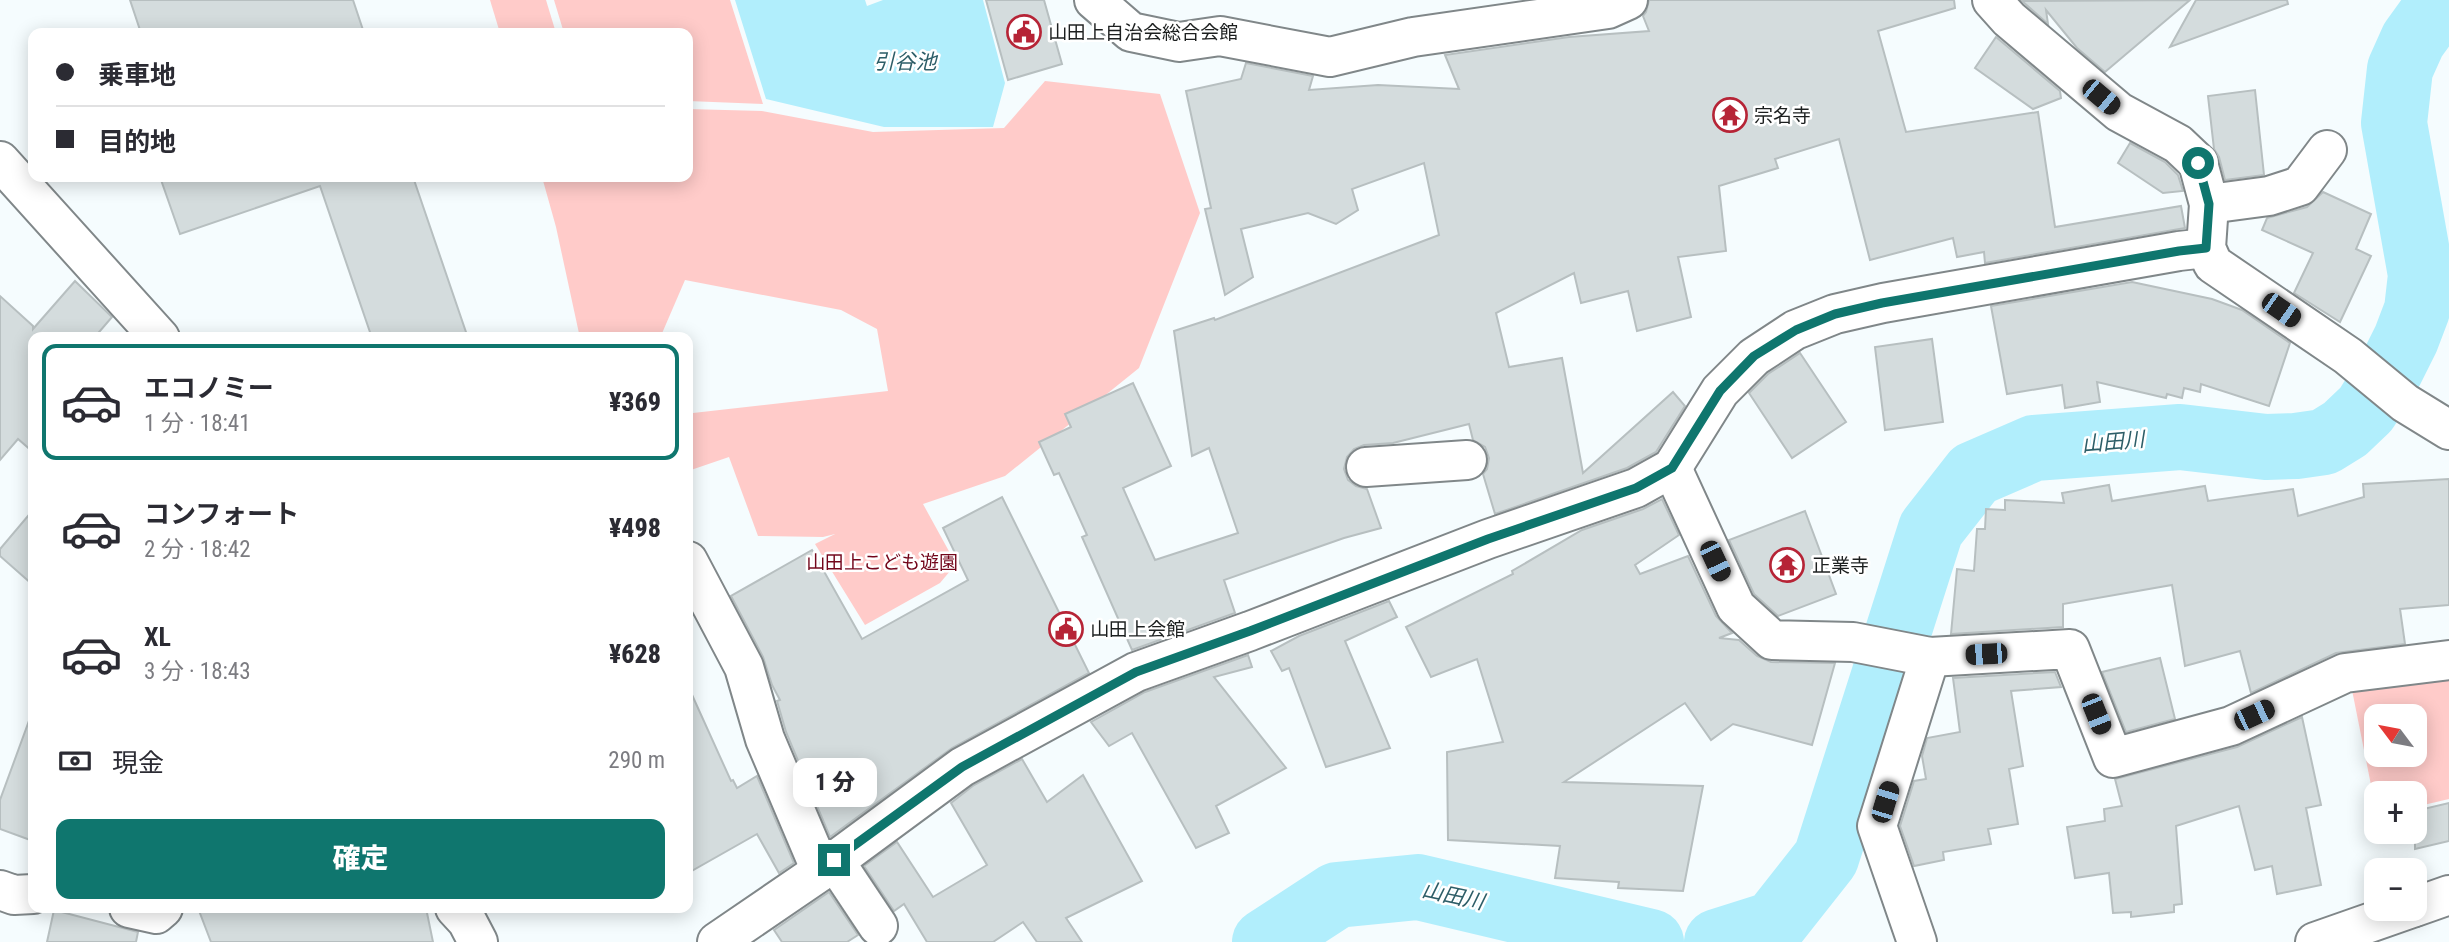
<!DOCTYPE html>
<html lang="ja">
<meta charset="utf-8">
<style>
:root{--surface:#fff;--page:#f2f2f3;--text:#2b2b33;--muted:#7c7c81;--line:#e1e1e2;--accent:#0f766e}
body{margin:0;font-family:"Roboto Condensed","Noto Sans JP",sans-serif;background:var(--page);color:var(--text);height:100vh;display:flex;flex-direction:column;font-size:26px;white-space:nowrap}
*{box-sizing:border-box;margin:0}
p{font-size:23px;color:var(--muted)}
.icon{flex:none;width:38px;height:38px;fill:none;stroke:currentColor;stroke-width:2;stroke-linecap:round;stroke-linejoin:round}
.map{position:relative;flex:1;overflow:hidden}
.panel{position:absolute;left:28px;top:332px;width:665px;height:581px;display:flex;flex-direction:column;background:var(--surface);border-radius:14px;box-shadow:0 4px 18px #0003}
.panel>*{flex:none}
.hud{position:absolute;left:28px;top:28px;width:665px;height:154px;border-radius:14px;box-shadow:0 4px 18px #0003;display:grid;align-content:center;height:154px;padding:0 28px;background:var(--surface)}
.needle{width:46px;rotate:302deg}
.tools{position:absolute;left:2364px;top:704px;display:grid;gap:14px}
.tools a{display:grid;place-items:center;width:63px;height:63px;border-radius:14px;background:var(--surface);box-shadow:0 4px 18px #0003;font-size:35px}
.end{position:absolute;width:32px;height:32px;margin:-16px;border:9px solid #0f766e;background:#fff;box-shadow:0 0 0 4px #fff}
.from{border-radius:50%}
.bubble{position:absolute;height:49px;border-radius:14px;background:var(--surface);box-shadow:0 4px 18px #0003;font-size:23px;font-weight:800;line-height:49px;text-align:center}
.car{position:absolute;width:21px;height:42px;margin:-21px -10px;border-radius:9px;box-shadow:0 0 5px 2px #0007;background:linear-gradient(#222 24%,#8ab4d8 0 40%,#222 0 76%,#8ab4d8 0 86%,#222 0)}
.hud b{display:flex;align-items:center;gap:24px;height:66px;font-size:26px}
.hud b+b{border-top:2px solid var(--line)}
.hud i{width:18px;height:18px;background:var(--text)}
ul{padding:12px 0 0;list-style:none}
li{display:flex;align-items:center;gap:21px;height:116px;margin:0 14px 10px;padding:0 14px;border:4px solid transparent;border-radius:14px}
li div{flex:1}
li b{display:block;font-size:26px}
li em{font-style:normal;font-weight:800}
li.selected{border-color:var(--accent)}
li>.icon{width:63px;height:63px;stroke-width:1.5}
.pay{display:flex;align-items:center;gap:18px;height:77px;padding:0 28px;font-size:26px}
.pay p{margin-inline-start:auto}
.cta{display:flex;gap:14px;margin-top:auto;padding:14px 28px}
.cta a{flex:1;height:80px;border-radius:14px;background:var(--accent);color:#fff;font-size:28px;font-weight:800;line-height:80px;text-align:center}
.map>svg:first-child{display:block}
.green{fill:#ffcbc9;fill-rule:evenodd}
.water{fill:#b1eefc}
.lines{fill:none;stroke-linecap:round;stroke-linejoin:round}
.river{stroke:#b1eefc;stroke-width:66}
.building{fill:#d4dcdd;stroke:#b7bfc0;stroke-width:2}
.minor-casing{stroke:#808789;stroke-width:42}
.minor{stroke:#fff;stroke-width:38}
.route{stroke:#0f766e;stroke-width:9}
.labels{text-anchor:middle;stroke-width:5;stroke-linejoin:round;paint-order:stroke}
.poi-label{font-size:19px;fill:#1c1f1f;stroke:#fff;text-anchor:start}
.park-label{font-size:19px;fill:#72051a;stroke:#fff}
.water-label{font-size:21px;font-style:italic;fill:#2d5e68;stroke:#fff}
</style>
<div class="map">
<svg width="2449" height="942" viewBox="0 0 2449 942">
<rect width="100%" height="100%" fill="#f5fcfe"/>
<!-- green -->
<g class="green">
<path d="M490 0H546L556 33H500Z"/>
<path d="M554 0H730L763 104 688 101V33H564Z"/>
<path d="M1045 81 1160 94 1200 213 1139 368 1005 476 923 504 956 564 940 583 865 625 815 544 835 534 823 537 758 536 729 457 688 471V422L693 413 888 391 877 329 841 310 685 280 660 338H580L556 227 542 177H688V109L762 111 873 132 1004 128Z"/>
<path d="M2449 668V799L2415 807V793H2376V810L2351 685ZM2376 716H2415V754H2376Z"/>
</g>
<!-- water -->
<path class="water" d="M735 0H865L867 6 883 0H983L1005 83 993 127H884L766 99Z"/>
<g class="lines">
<!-- river -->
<g class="river">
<path d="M1265 942 1337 895 1418 887 1651 942"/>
<path d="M1717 942 1774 924 1826 858 1931 529 1974 474 2034 448 2180 437 2266 447 2296 446 2324 442 2345 429 2366 409 2391 369 2406 339 2417 310 2421 275 2394 123 2400 69 2413 40 2434 11 2446 0"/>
</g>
</g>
<!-- building -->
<g class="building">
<path d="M130 0H353L364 33H141Z"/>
<path d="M986 0H1044L1062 64 1008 80Z"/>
<path d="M1649 0H1954L1955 8 1878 31 1906 132 2038 112 2055 227 2181 206 2185 228 1985 263 1984 252 1957 257 1953 238 1870 260 1839 139 1775 159 1778 168 1719 186 1726 251 1678 257 1691 317 1637 331 1628 291 1581 303 1574 273 1496 313 1509 367 1562 358 1583 473 1673 392 1685 406 1656 452 1627 468 1495 514 1483 474 1487 469 1489 458 1485 447 1473 440 1469 424 1393 443 1364 445 1354 449 1347 457 1344 469 1348 480 1356 486 1367 489 1381 528 1344 538 1224 580 1235 613 1132 650 1082 537 1087 535 1059 473 1054 475 1039 442 1071 427 1065 414 1133 383 1171 466 1123 488 1155 560 1238 533 1209 448 1192 456 1174 331 1214 318 1215 320 1439 235 1424 163 1352 189 1358 210 1336 224 1308 213 1241 229 1253 277 1225 295 1205 209 1211 208 1186 91 1241 79 1246 63 1313 76 1309 90 1378 85 1459 89 1445 55 1569 37 1649 31 1643 16 1646 12Z"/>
<path d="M2190 0 2105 72 2077 48 2046 10 2048 24 2022 1Z"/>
<path d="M2196 0H2287L2288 4 2170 47Z"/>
<path d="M1996 37 2060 91 2061 98 2033 109 1975 68Z"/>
<path d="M2255 90 2264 175 2225 180 2219 157 2214 149 2208 96Z"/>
<path d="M2130 143 2165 162 2178 175 2183 191 2163 193 2118 163Z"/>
<path d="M160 177H413L468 338H372L320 186 180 234Z"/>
<path d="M2323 192 2371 214 2356 249 2371 256 2340 322 2294 293 2313 253 2262 230 2267 218 2307 207Z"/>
<path d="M75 281 112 317 94 338H33V452L18 439 0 460V296L33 326V329Z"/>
<path d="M2132 282 2212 299 2242 310 2290 343 2269 406 2201 384 2200 392 2184 388 2182 398 2167 394 2166 398 2097 382 2100 402 2065 408 2062 385 2007 394 1991 306Z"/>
<path d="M1932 339 1943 422 1885 430 1875 347Z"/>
<path d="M1800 353 1846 422 1792 458 1749 393 1768 374Z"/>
<path d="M2449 479V605L2400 609 2405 644 2336 653 2251 693 2240 651 2185 666 2172 585 2063 604V627L1951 634 1957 569 1974 571 1977 529H1985L1986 509 2005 510V500L2064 503 2062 493 2109 485 2112 501 2205 486 2208 501 2293 489 2298 516 2364 497 2363 484Z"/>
<path d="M1002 497 1089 673 952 748 830 837 786 732 777 701 780 700 772 685 763 657 731 596 812 550 862 639 968 580 943 528Z"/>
<path d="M1662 499 1679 535 1635 565 1640 574 1688 556 1716 616 1732 633 1719 638 1739 640 1757 656 1771 662 1835 663 1812 745 1733 724 1711 740 1685 703 1564 782 1703 786 1683 891 1618 888 1619 882 1555 878 1560 846 1448 840 1447 752 1503 742 1477 659 1431 677 1406 627 1513 574 1512 571 1582 530 1643 509Z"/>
<path d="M33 510V585L0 556V549Z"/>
<path d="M1805 511 1836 594 1778 616 1754 594 1729 540Z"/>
<path d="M1389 601 1397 617 1345 641 1390 748 1326 767 1289 668 1282 671 1271 651 1299 636Z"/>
<path d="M1248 655 1252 667 1214 677 1286 768 1216 806 1229 833 1196 848 1132 733 1109 746 1091 722 1145 692Z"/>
<path d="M2160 658 2175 719 2126 732 2102 672Z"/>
<path d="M2055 672 2061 687 2011 691 2023 766 2009 769 2018 824 1988 829 1991 844 1943 852 1944 860 1914 866 1900 826 1914 781 1926 779 1922 756 1927 738 1960 732 1953 678Z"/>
<path d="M688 686 731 781 733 780 737 788 757 776 794 863 779 873 757 834 688 873Z"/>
<path d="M2302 717 2321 805 2306 808 2321 885 2277 894 2272 866 2255 870 2239 806 2176 826 2182 904 2174 905V912L2131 917V912L2113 913 2109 873 2075 878 2067 827 2105 821 2104 809 2122 806 2115 779 2237 747Z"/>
<path d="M30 718 33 719V841L0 829V800Z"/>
<path d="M1022 759 1047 802 1083 775 1142 881 1066 918 1082 942H1037L1023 922 993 942H927L904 904 894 911 864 866 897 842 933 897 987 865 951 803 974 785Z"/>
<path d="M2449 803V841L2415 849V811Z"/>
<path d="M829 892 858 935 847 942H782L774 930Z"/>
<path d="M198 908H426L433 942H211Z"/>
<path d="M54 910 138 932 136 942H47Z"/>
</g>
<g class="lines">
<!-- minor casing -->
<g class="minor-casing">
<g id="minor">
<path d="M1094 0 1131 32 1179 42 1220 36 1330 57 1413 37 1608 9 1628 0"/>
<path d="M1992 0 2009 19 2119 112 2178 144 2198 163 2209 204 2206 248 2213 264 2348 356 2405 403 2449 430"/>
<path d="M0 161 160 338"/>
<path d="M2209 204 2269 196 2300 186 2327 150"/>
<path d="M1366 467 1467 460"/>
<path d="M1672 468 1736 607 1772 640 1853 642 1930 657 2070 649 2113 758 2231 726 2345 673 2449 660"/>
<path d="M688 561 744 667 765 739 821 871"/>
<path d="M834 860 878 926"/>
<path d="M0 890 14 895 33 894"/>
<path d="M2415 907 2449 895"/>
<path d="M129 908 156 914 163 908"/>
<path d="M455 908 467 921 478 942"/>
<path d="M717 942 821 871 962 767 1136 672 1250 631 1488 539 1636 488 1672 468 1720 391 1754 357 1795 330 1835 314 1883 303 2179 251 2206 248"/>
<path d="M1917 942 1877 826 1930 657"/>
<path d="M2315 942 2412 908"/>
</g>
</g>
<!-- minor -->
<use href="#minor" class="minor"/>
</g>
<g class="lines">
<!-- route -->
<path class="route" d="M834 860 962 767 1136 672 1250 631 1488 539 1636 488 1672 468 1720 391 1754 356 1796 330 1835 314 1882 303 2179 251 2206 248 2209 204 2198 163"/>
</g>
<!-- icons -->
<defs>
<g id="civic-ring" transform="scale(1.75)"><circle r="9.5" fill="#fff" stroke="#b62436" stroke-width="1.5"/><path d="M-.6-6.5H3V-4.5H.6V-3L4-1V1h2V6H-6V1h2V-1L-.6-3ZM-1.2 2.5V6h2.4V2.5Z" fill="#b62436"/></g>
<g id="temple-ring" transform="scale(1.75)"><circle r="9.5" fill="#fff" stroke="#b62436" stroke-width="1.5"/><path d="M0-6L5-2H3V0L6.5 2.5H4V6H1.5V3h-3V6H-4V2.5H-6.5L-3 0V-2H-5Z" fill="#b62436"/></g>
</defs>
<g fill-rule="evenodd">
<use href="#civic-ring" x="1024" y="32"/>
<use href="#temple-ring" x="1730" y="115"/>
<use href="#temple-ring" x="1787" y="565"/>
<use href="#civic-ring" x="1066" y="629"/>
</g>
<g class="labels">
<!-- poi labels -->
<g class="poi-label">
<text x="1048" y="39">山田上自治会総合会館</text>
<text x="1754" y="122">宗名寺</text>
<text x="1812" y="572">正業寺</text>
<text x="1090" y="636">山田上会館</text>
</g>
<!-- park labels -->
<g class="park-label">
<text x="882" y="569">山田上こども遊園</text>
</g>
<!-- water labels -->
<g class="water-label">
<text x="905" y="69">引谷池</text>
<text transform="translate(2113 442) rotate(-5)" y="7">山田川</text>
<text transform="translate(1453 896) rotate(12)" y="7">山田川</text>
</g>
</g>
</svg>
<div class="tools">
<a><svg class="needle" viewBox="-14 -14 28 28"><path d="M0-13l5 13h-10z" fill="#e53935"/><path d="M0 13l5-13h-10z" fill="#7c7c81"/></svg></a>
<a>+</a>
<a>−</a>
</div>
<i class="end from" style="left:2198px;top:163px"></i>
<i class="end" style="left:834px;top:860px"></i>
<div class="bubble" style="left:793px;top:758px;width:84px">1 分</div>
<i class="car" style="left:2101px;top:97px;rotate:130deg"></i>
<i class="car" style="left:2281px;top:310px;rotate:125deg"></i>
<i class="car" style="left:1715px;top:561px;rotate:155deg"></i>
<i class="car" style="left:1986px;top:654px;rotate:267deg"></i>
<i class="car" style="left:2096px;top:714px;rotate:158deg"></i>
<i class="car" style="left:2254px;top:715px;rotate:65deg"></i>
<i class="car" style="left:1885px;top:802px;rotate:17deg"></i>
<div class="hud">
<b><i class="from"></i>乗車地</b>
<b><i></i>目的地</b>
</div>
<section class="panel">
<ul>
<li class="selected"><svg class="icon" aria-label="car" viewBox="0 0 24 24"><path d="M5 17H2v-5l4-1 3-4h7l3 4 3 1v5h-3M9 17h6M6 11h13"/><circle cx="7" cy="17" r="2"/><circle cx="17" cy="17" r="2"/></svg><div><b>エコノミー</b><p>1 分 · 18:41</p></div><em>¥369</em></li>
<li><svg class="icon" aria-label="car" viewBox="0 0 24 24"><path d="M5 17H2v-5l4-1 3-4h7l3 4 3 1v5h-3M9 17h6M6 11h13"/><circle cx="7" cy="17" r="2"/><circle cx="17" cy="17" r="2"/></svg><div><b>コンフォート</b><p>2 分 · 18:42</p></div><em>¥498</em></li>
<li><svg class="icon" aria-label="car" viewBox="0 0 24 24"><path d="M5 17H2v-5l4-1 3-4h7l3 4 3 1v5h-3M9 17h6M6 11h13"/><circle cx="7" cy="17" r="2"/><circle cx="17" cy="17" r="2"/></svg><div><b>XL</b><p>3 分 · 18:43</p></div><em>¥628</em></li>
</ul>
<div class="pay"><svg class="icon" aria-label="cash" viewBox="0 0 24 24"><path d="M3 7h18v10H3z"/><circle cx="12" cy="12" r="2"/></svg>現金<p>290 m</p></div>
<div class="cta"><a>確定</a></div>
</section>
</div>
